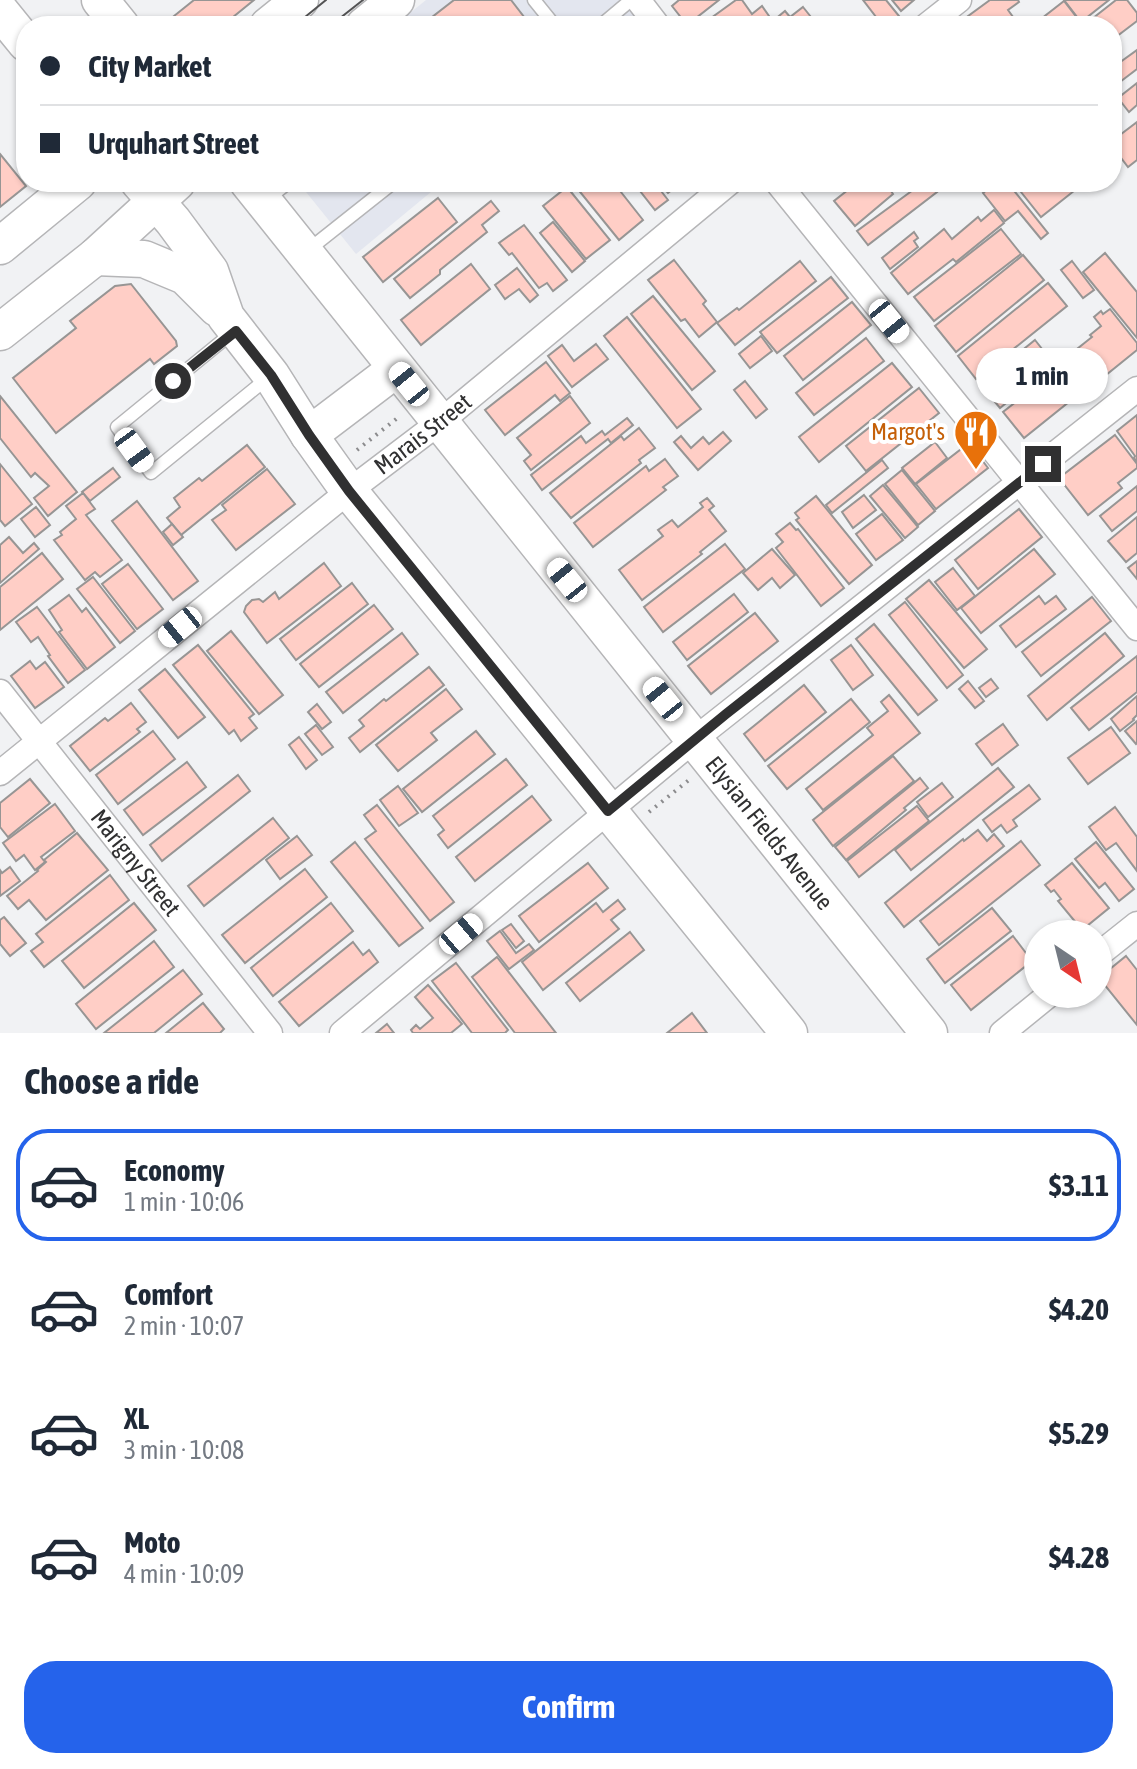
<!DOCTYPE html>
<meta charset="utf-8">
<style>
:root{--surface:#fff;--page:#f2f2f3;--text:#1f2937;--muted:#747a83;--line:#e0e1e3;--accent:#2563eb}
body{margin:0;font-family:"Asap Condensed",sans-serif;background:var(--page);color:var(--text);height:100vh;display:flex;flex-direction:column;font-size:30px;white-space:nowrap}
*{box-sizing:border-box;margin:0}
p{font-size:26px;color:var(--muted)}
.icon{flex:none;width:44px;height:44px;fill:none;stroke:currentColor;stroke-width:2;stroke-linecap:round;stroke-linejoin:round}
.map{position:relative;height:1033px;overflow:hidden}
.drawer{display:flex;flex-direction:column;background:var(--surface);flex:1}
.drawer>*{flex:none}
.guide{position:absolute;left:16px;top:16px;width:1106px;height:176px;border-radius:32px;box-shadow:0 2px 6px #0004;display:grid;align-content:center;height:176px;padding:0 24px;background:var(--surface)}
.needle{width:52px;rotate:145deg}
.tools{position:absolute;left:1024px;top:920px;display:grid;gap:16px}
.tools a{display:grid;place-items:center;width:88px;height:88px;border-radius:50%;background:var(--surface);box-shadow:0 2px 6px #0004;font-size:40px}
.end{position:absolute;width:36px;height:36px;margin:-18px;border:10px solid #303031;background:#fff;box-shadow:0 0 0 4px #fff}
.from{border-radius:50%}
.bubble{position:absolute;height:56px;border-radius:28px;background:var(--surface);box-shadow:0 2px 6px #0004;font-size:26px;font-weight:700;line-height:56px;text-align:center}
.car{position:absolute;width:24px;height:48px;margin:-24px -12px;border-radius:10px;box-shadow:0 0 6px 2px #0007;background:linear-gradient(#fff 24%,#345 0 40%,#fff 0 76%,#345 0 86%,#fff 0)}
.guide b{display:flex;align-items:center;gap:28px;height:76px;font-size:30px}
.guide b+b{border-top:2px solid var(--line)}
.guide i{width:20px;height:20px;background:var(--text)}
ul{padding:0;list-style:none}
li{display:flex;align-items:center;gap:24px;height:112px;margin:0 16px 12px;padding:0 8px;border:4px solid transparent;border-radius:32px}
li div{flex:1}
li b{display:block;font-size:30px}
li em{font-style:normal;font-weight:700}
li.on{border-color:var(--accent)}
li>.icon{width:72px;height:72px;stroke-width:1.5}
h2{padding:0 24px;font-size:36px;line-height:96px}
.cta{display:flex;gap:16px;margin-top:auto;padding:16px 24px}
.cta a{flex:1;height:92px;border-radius:32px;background:var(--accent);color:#fff;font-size:32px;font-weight:700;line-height:92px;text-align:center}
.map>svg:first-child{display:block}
.built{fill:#e3e6ef}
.building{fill:#ffcec6;stroke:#979594;stroke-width:2}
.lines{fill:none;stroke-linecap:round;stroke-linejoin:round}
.service-casing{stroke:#b5b5b7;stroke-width:15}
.minor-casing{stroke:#b5b5b7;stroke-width:27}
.secondary-casing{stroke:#b5b5b7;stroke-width:39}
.path{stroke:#8c8c8e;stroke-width:4;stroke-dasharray:2 6;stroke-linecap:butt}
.service{stroke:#fff;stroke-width:12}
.minor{stroke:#fff;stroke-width:24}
.secondary{stroke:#fff;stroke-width:36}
.tram{stroke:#535354;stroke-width:2}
.route{stroke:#303031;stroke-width:10}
.labels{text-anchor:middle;stroke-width:8;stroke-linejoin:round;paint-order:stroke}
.food-label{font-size:24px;fill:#c56008;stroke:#fff;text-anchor:end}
.street-label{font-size:24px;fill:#303031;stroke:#fff}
</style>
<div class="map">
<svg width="1137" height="1033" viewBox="0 0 1137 1033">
<rect width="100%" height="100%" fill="#f1f2f4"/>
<!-- built -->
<g class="built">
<path d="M426 0H624L640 20 632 26H394Z"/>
<path d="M298 182H443L356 254Z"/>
</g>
<!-- building -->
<g class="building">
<path d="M194 0H254L222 26H178L173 20 176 18 174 16Z"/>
<path d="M454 0H511L531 26H408L418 18 423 24Z"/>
<path d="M679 0H719L687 25 672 6Z"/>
<path d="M736 0H742L752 14 762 6 769 16 759 23 761 26H700Z"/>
<path d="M863 0H886L899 16 883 26Z"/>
<path d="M892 0H914L901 11Z"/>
<path d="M990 0H1018L1019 2 1008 10 1016 21 1010 26H963L960 22Z"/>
<path d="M1064 0H1109L1081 22Z"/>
<path d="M1116 0H1127L1137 13V21L1112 40V26H1083Z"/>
<path d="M1064 1 1081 23 1076 26H1025L1035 19 1037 22Z"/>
<path d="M803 7 811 17 800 26H767L785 11 790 17Z"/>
<path d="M1137 50V69L1112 88V68Z"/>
<path d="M1137 83V105L1129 112 1118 98Z"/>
<path d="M1137 122V160L1128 167 1112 146V141Z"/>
<path d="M0 154 26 186 0 207Z"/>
<path d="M572 182H613L643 220 619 240Z"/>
<path d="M633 182H654L668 200 655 210Z"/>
<path d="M658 182H682L668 193Z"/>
<path d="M858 182H897L889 188 893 194 855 226 834 201Z"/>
<path d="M924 182H929L937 192 868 245 857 231Z"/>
<path d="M997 182H1007L1048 233 1041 239 1018 211 1005 221 983 193Z"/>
<path d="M1013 182H1083L1084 183 1041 217Z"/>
<path d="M567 187 610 240 586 259 543 206Z"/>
<path d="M438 198 457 222 383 282 363 257Z"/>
<path d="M491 201 499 211 482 225 487 232 440 270V274L410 298 394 279Z"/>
<path d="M994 210 1004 223 956 262 953 259 908 294 891 273 944 229 952 239 978 217 981 221Z"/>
<path d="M553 222 585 261 572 272 540 233Z"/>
<path d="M524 225 567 280 553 291 547 283 539 288 512 253 509 255 499 243Z"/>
<path d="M1001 229 1021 254 934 321 914 297Z"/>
<path d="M914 232 918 238 914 241 918 247 890 269 882 258Z"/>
<path d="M1105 253 1137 292V338L1083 272Z"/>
<path d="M1023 255 1044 280 956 352 935 326Z"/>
<path d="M674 260 706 301 703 304 717 322 699 337 685 319 681 321 648 280Z"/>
<path d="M800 261 816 281 735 345 717 323 737 308 739 310Z"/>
<path d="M1072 261 1094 290 1083 298 1061 270Z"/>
<path d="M471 264 490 289 421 345 401 320Z"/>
<path d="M517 268 538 295 530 302 519 289 505 299 495 285Z"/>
<path d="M831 277 848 298 777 353 760 332Z"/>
<path d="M1048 283 1067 306 976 379 958 356Z"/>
<path d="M131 284 176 341 177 346 154 364 150 359 56 433 13 378 76 328 70 321 115 286Z"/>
<path d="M653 296 715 371 692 390 631 314Z"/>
<path d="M852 302 871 325 803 380 784 356Z"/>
<path d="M1110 309 1137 343V350L1101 379 1077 349 1092 337 1090 335 1101 326 1094 317 1101 311 1103 314Z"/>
<path d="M627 317 701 409 677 428 604 336Z"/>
<path d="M761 336 772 351 750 368 739 354Z"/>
<path d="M866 338 884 361 814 415 796 393Z"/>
<path d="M1035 340 1054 364 1000 408 980 384Z"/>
<path d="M596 344 608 359 572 387 548 356 562 345 574 361Z"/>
<path d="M546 362 570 393 560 401 555 395 505 435 485 410Z"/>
<path d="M892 363 912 387 819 462 799 437Z"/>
<path d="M1060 367 1080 393 1024 438 1003 412Z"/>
<path d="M745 381 767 409 756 418 734 390Z"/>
<path d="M919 388 939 413 866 471 846 446Z"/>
<path d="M0 396 77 492 48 516 34 498 49 486 35 473 31 477 0 438Z"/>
<path d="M570 396 590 423 531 470 524 461 531 455 517 438Z"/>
<path d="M1137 415V462L1134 458 1135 456 1117 431Z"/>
<path d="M627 418 633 425 611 443 608 439 542 490 531 475 581 436 586 443 602 431 605 435Z"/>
<path d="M639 428 655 448 639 460 641 463 571 518 550 493 621 436 624 440Z"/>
<path d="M723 432 731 441 698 470 674 442 681 436 691 448 703 437 709 444Z"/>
<path d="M1115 435 1137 464V468L1118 483 1122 488 1088 515 1059 478Z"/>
<path d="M935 442 947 458 915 484 902 468Z"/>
<path d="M969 443 988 468 936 509 916 484Z"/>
<path d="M247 445 265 467 181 535 167 518 180 507 174 498 199 478 202 481Z"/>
<path d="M665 459 678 476 663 487 666 490 593 547 574 523 646 466 649 471Z"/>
<path d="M882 460 888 468 832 513 826 505Z"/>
<path d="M0 464 32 504 5 526 0 520Z"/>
<path d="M113 468 120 477 90 501 82 492Z"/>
<path d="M267 469 295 504 236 550 212 520 226 510 222 505Z"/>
<path d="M902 470 935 511 918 525 885 484Z"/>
<path d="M883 485 918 527 905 538 870 496Z"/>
<path d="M1137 486V511L1112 531 1100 516Z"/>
<path d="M83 493 95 509 86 515 122 560 100 577 95 572 85 580 54 540 62 535 60 532 76 519 66 506Z"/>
<path d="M864 495 876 510 853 528 842 512Z"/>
<path d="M816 496 872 565 849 584 796 520 799 518 795 513Z"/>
<path d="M707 498 714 506 709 510 726 531 700 552 702 554 642 600 619 570 663 536 658 530 672 520 678 527 703 507 700 503Z"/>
<path d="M137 501 198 581 173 600 112 521Z"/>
<path d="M36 507 50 525 35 537 21 519Z"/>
<path d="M1019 509 1042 537 978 589 955 560Z"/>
<path d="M882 514 903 540 876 560 856 534Z"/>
<path d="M1137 517V553L1126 562 1108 541Z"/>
<path d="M790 523 796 530 798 529 844 588 821 606 776 548 783 542 776 534Z"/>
<path d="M172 524 183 537 173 545 163 532Z"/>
<path d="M9 537 23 553 34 543 39 549 0 583V545Z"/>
<path d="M725 544 745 569 663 632 644 607Z"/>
<path d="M772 549 795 575 780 588 772 578 758 590 743 573Z"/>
<path d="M1034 549 1055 574 981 633 961 608Z"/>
<path d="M42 553 63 579 0 630V587Z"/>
<path d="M1137 561V579L1128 568Z"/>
<path d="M324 563 341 586 267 643 244 612 246 606 252 600 259 599 263 602 275 592 279 599Z"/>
<path d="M128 564 163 609 137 629 102 584Z"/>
<path d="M953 568 975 596 957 610 935 582Z"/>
<path d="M93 577 135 631 120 643 77 589Z"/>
<path d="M929 580 987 649 964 668 906 599Z"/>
<path d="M352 583 368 604 296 660 280 639Z"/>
<path d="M734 594 748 612 687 660 673 642Z"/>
<path d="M69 595 82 612 86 608 115 647 87 669 59 632 62 630 49 610Z"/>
<path d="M1039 596 1045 604 1056 596 1066 609 1016 647 1000 626Z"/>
<path d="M1092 597 1111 621 1041 676 1022 652Z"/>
<path d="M905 602 963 675 947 688 889 615Z"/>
<path d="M374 605 393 629 319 687 300 664Z"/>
<path d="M37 607 85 670 68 683 48 656 50 655 38 637 31 642 16 622Z"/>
<path d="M755 613 778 641 711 694 688 666Z"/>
<path d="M874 624 937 700 918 715 856 639Z"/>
<path d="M231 631 283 695 259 714 207 651Z"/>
<path d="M402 633 418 654 343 713 326 692Z"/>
<path d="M1105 633 1124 656 1047 720 1028 696Z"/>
<path d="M198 645 254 714 249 718 257 728 241 741 234 730 229 734 173 665Z"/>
<path d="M851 645 873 675 853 690 831 660Z"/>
<path d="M1137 656V692L1089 730 1071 708Z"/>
<path d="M30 661 36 669 45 662 64 687 35 708 11 676Z"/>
<path d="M429 667 444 685 360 752 349 738 364 726 359 720 384 699 386 701Z"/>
<path d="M165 669 205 717 178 738 139 690Z"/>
<path d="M991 679 998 688 986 697 979 688Z"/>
<path d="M968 681 984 701 975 708 959 689Z"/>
<path d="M804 685 826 712 765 761 744 734Z"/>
<path d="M446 689 462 709 431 733 437 740 398 771 376 745Z"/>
<path d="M889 695 920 733 823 810 806 789 873 735 867 728 888 711 881 702Z"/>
<path d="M1137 696V715L1133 719 1134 720 1120 731 1111 719Z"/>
<path d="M851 699 870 722 787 789 768 766Z"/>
<path d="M131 703 146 722 137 729 140 732 90 771 70 746 105 718 108 721Z"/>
<path d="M317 704 331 722 322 729 308 712Z"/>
<path d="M1137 721V743L1136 744 1125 731Z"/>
<path d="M1003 724 1018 745 992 765 976 744Z"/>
<path d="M316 725 333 747 322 755 305 734Z"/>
<path d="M1111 727 1130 753 1088 784 1068 758Z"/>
<path d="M153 731 175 759 118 804 96 775Z"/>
<path d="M476 731 495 754 422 812 403 789Z"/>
<path d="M299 737 317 760 306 769 289 745Z"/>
<path d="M893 756 914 781 833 846 813 820Z"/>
<path d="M506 759 527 785 448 848 438 835 444 830 433 816Z"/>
<path d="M187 762 206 787 143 835 124 810Z"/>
<path d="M998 768 1014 787 911 870 895 850Z"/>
<path d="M238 775 250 791 162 861 150 845Z"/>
<path d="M920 778 928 788 904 808 906 810 846 860 835 847Z"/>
<path d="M30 779 50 803 8 837 0 827V803Z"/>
<path d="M942 783 953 797 928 817 917 802Z"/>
<path d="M1029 785 1040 799 1013 820 1017 826 1007 833 1001 825 992 832 983 820Z"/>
<path d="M398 786 418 813 399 826 380 800Z"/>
<path d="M532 796 551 820 475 881 456 857Z"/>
<path d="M55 804 75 831 41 857 45 862 35 870 24 855 16 861 3 843Z"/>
<path d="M377 805 454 902 430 921 365 839 376 831 364 815Z"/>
<path d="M917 806 929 821 859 877 847 861Z"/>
<path d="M1115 807 1137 837V871L1116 843 1106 850 1089 827Z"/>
<path d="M273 818 289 838 204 906 188 886Z"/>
<path d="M978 830 987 841 994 834 1004 846 904 927 885 903 963 839 964 841Z"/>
<path d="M77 833 108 870 46 920 29 900 18 909 7 896 38 871 37 870 46 862 44 860Z"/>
<path d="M297 836 312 855 280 879 266 860Z"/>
<path d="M1021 841 1040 865 939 945 920 921Z"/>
<path d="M355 842 423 928 399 946 331 862Z"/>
<path d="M1096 842 1134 889 1119 901 1105 883 1099 888 1075 859Z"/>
<path d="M588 863 608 888 539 942 519 916Z"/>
<path d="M1072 863 1109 908 1082 930 1058 901 1061 899 1054 890 1051 892 1045 885Z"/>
<path d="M10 867 20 881 0 896V870L2 873Z"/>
<path d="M305 869 327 897 245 963 222 935Z"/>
<path d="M110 875 129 900 44 967 31 951 43 942 36 934Z"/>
<path d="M618 900 625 909 611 920 619 929 543 990 522 962 596 903 603 912Z"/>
<path d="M134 903 156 930 84 988 62 961Z"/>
<path d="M331 903 353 931 273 996 251 968Z"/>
<path d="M992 908 1011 931 945 983 927 959Z"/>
<path d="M4 917 26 943 10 956 0 944V920Z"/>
<path d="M511 924 524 941 516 948 502 930Z"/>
<path d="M500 931 516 953 529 944 534 950 509 969 487 941Z"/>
<path d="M630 932 644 950 580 1001 566 983Z"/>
<path d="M1013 936 1032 961 971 1010 951 985Z"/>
<path d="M154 941 174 967 96 1029 76 1004Z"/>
<path d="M353 942 363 955 369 950 378 962 299 1026 279 1002Z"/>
<path d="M1126 956 1137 970V1025L1099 978Z"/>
<path d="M497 957 556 1033H515L472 977Z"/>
<path d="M456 963 508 1030 505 1033H472L432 981Z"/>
<path d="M183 970 202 994 154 1033H104Z"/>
<path d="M428 985 462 1024 451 1033H413L411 1030 416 1025 420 1029 433 1018 415 997Z"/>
<path d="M203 1003 224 1029 220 1033H166Z"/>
<path d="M692 1013 707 1033H667Z"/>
<path d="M387 1024 394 1033H376Z"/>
</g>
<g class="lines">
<!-- service casing -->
<g class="service-casing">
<g id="service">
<path d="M534 0 555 26"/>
<path d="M600 26 631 0"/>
<path d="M266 200 289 182"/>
<path d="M307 251 394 182"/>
<path d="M232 333 117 427 151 473 269 377"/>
</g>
</g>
<!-- minor casing -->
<g class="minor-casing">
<g id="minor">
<path d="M638 0 658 26"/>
<path d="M926 26 959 0"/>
<path d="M777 182 1137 628"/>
<path id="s1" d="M0 692 270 1033"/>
<path id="s2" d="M0 773 349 491 440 422 730 182"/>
<path d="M1098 955 1137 924"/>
<path d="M342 1033 695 739 1137 389"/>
<path d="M1002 1033 1050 994"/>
</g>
</g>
<!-- secondary casing -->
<g class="secondary-casing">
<g id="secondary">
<path d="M100 0 121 26"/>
<path d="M0 11 26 43"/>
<path d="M268 26 300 0"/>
<path d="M364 26 396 0"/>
<path d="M139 182 173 221 210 271 226 317 271 375 309 435 349 491 789 1033"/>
<path id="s3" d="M248 182 929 1033"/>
<path d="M0 246 78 182"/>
<path d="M95 257 144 259 185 276 217 308"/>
<path d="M0 332 95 257 177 182"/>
<path d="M309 435 396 369"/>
</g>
</g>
<!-- path -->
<g class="path">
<path d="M357 450 400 416"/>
<path d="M649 812 689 780"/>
</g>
<!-- service -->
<use href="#service" class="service"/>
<!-- minor -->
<use href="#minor" class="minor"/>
<!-- secondary -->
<use href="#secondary" class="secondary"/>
<!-- tram -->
<g class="tram">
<path d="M294 26 326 0"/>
<path d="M330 26 363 0"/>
</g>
</g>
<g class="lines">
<!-- route -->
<path class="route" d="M173 381 236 331 271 375 309 435 349 491 608 811 726 714 1043 464"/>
</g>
<!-- icons -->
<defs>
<g id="restaurant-pin" transform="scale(2.3)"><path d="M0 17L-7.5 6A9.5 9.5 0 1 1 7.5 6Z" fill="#e8710a" stroke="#fff"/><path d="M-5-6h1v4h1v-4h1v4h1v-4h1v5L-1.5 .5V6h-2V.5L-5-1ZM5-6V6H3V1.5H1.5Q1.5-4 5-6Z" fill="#fff"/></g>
</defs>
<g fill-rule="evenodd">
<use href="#restaurant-pin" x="976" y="432"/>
</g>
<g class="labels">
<!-- food labels -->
<g class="food-label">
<text x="945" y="440">Margot's</text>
</g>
<!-- street labels -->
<g class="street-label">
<text dy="8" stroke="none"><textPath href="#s2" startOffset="542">Marais Street</textPath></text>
<text dy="8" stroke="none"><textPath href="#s3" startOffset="834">Elysian Fields Avenue</textPath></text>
<text dy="8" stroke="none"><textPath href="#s1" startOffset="218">Marigny Street</textPath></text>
</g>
</g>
</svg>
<div class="tools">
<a><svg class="needle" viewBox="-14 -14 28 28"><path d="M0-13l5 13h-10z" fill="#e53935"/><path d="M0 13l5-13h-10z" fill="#747a83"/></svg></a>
</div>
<i class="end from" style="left:173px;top:381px"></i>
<i class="end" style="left:1043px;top:464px"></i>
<div class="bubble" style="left:976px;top:348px;width:132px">1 min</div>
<i class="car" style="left:889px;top:321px;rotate:141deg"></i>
<i class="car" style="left:409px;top:384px;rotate:321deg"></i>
<i class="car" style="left:134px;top:450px;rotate:144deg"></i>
<i class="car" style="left:567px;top:580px;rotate:321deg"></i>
<i class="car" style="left:180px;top:627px;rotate:231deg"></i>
<i class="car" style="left:663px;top:699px;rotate:321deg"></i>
<i class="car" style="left:461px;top:934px;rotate:50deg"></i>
<div class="guide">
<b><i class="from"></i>City Market</b>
<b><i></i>Urquhart Street</b>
</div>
</div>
<section class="drawer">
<h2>Choose a ride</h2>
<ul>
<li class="on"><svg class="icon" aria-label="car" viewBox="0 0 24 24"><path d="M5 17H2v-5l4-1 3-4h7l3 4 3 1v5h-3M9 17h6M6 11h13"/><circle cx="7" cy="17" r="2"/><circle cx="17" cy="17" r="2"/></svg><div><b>Economy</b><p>1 min · 10:06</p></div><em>$3.11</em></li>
<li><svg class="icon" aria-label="car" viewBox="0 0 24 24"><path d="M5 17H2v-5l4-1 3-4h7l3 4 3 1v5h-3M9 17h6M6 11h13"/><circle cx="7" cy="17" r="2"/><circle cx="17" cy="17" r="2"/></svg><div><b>Comfort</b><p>2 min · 10:07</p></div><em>$4.20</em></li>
<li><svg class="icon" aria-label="car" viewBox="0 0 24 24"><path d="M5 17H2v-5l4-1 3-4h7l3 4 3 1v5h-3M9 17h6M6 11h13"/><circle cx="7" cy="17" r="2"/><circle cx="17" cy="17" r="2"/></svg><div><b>XL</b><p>3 min · 10:08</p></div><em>$5.29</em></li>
<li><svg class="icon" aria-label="car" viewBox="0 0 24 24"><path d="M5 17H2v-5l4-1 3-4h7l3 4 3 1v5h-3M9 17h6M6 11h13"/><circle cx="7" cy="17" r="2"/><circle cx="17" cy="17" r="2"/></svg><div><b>Moto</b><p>4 min · 10:09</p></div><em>$4.28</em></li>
</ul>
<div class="cta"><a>Confirm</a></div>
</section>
